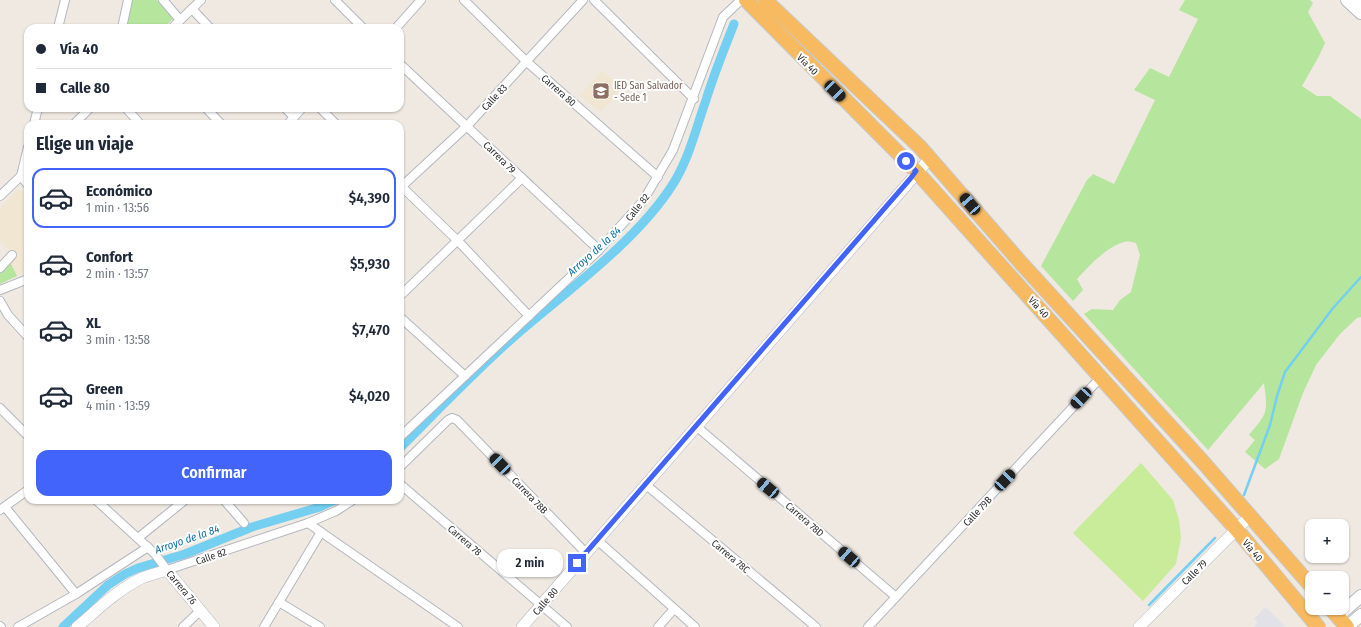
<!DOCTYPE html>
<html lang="es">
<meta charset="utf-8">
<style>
:root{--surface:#fff;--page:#f2f2f3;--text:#1f2937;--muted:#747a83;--line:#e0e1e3;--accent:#4264fb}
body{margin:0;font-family:"Fira Sans Condensed",sans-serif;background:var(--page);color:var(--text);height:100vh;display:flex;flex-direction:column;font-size:15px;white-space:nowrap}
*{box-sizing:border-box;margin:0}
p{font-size:13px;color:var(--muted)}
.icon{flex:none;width:22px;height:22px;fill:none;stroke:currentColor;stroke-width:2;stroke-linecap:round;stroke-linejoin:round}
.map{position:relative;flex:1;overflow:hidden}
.drawer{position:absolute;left:24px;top:120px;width:380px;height:384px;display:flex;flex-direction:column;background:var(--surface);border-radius:12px;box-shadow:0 1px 3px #0004}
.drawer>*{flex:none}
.top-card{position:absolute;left:24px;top:24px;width:380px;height:88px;border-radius:12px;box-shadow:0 1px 3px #0004;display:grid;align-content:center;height:88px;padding:0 12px;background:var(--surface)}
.fabs{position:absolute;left:1305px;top:519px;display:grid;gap:8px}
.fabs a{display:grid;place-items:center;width:44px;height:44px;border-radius:8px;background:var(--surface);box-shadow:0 1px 3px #0004;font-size:20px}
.end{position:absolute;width:18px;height:18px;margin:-9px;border:5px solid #4264fb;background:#fff;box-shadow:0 0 0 2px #fff}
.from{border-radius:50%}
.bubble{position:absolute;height:28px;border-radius:12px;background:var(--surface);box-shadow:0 1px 3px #0004;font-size:13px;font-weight:600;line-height:28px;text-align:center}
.car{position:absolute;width:12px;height:24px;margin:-12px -6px;border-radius:5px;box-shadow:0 0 3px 1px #0007;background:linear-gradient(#222 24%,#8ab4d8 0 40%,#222 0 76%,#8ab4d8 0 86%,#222 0)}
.top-card b{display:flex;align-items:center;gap:14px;height:38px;font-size:15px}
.top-card b+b{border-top:1px solid var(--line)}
.top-card i{width:10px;height:10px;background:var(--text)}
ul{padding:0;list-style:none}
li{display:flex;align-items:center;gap:12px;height:60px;margin:0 8px 6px;padding:0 4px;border:2px solid transparent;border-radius:12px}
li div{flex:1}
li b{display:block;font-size:15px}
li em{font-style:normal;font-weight:600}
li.on{border-color:var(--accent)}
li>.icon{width:36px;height:36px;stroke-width:1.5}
h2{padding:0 12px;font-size:18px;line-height:48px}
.cta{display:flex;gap:8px;margin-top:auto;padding:8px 12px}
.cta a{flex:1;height:46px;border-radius:12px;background:var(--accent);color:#fff;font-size:16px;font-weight:600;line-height:46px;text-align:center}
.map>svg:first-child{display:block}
.industrial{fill:#e3e1e8}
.education{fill:#f0e6d1}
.green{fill:#b6e59e}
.pitch{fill:#c9ec9a}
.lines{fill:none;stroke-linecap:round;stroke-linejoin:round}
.stream{stroke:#75cff0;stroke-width:2.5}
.canal{stroke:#75cff0;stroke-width:9}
.minor-casing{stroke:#b4b7c1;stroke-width:10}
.tertiary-casing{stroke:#b4b7c1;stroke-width:12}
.secondary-casing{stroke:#b4b7c1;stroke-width:14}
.trunk-casing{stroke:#c9c9c9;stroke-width:16}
.minor{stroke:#fff;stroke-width:8}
.tertiary{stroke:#fff;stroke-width:11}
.secondary{stroke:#fff;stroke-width:12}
.trunk{stroke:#f8ba60;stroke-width:14}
.route{stroke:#4264fb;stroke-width:5}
.labels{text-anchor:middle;stroke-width:4;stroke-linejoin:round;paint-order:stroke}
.street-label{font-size:10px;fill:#2e2e2e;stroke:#fff}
.education-label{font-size:10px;fill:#785e54;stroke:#fff;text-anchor:start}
.water-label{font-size:11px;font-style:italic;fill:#0d6fa3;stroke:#fff}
</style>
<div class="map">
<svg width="1361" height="627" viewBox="0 0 1361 627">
<rect width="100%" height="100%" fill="#efe9e1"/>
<!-- industrial -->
<path class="industrial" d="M1265 607 1274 615 1286 627H1253L1258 622 1254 619Z"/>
<!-- education -->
<g class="education">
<path d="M602 71 623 87 601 112 580 96Z"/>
<path d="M19 189 28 198V271L17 276 9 260 14 255 0 241V208Z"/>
</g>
<!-- green -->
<g class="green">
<path d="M130 0H157L173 19 163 28H124Z"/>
<path d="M1185 0H1310L1313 3 1308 12 1325 43 1319 56 1302 86 1317 96H1330L1361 119V317L1357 318 1340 334 1316 365 1303 393 1279 459 1265 469 1245 452 1255 440 1249 435C1268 412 1268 413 1264 383L1208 450 1084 314 1092 309 1113 310 1120 300 1131 292 1140 255 1136 243C1133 242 1127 241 1124 242 1106 247 1089 266 1077 279L1083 290 1073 301 1041 266 1087 180 1093 174 1114 184 1155 100 1134 90 1150 68 1169 77 1198 19 1179 10Z"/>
<path d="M9 260 17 276 0 284V269Z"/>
</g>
<!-- pitch -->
<path class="pitch" d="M1141 463 1173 500 1179 520 1181 538 1176 564 1143 601 1073 533Z"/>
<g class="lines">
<!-- stream -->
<g class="stream">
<path d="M1244 495 1270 425 1277 396 1285 372 1333 308 1361 277"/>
<path d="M1149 605 1215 538"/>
</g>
<!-- canal -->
<g class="canal">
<path d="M400 448C438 410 476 370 517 334 568 290 637 241 673 184 689 159 696 128 706 100 714 74 724 49 734 24"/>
<path d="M63 627 108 585 125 574 138 568 185 554 252 527 320 507 335 500"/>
</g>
<!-- minor casing -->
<g class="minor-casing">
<g id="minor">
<path d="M163 0 180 20"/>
<path d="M335 0 363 28"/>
<path d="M464 0 527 62 658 177"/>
<path d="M594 0 694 99"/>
<path d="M192 9 210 28"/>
<path d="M58 28 65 0"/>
<path d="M122 28 128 0"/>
<path d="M172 28 201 0"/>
<path d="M396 28 421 0"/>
<path d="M400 64 599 250"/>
<path d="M126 108 140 124"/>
<path d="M206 108 221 124"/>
<path d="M285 108 294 117"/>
<path d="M320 108 336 124"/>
<path d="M34 124 38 108"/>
<path d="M74 124 90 108"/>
<path d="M288 124 302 108"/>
<path d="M28 147 21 176 28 185"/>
<path d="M400 185 458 241 529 316"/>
<path d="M400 188 467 126 583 0"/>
<path d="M0 196 24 173"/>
<path d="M0 268 12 255"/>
<path d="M0 290 28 279"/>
<path d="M400 296 522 178"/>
<path d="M0 301 8 315 28 337"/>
<path d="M400 317 465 376"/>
<path d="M0 408 28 436"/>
<path d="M696 426 896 597"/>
<path d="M400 437 599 250 643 201 673 150 723 17 741 0"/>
<path d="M400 467 448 420 452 418 457 420 586 553"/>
<path d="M400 484 567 627"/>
<path d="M645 484 816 627"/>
<path d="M96 500 155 554 167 570 308 523 336 511 353 500"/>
<path d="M224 500 244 523"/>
<path d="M5 507 76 594"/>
<path d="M0 510 28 490"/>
<path d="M308 523 458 627"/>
<path d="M138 538 185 500"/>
<path d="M597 540 695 627"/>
<path d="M279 602 320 627"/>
<path d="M0 626 1 627"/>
<path d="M18 627 76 594 148 547"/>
<path d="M183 627 201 610"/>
<path d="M264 627 321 532"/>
<path d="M658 627 674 609"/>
<path d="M868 627 1101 377"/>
</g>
</g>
<!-- tertiary casing -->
<g class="tertiary-casing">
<g id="tertiary">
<path d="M77 627C97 610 116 591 140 579 148 575 158 573 167 570L214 627"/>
<path d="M522 627 930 158"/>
<path d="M1139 627 1249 517"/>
</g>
</g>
<!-- secondary casing -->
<g class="secondary-casing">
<g id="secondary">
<path d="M1347 0 1361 13"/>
<path d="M1360 0 1361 1"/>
<path d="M1338 616 1361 596"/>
<path d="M1347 627 1361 615"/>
</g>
</g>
<!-- trunk casing -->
<g class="trunk-casing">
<g id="trunk">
<path d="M746 0 916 171 1237 530 1318 627"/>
<path d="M765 0 920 147 1021 263 1202 461 1312 587"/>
<path d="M1330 608 1347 627"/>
</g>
</g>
<!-- minor -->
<use href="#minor" class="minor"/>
<!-- tertiary -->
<use href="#tertiary" class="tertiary"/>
<!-- secondary -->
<use href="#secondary" class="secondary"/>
<!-- trunk -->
<use href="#trunk" class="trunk"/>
</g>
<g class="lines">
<!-- route -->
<path class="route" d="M577 563 910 179 916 171 906 161"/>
</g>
<!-- icons -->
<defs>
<g id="school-square" transform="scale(0.9)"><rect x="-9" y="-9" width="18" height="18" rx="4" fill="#8d6e63" stroke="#fff"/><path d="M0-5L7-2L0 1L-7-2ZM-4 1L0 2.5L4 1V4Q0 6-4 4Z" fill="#fff"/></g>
</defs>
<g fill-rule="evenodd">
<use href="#school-square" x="601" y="91"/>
</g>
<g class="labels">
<!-- street labels -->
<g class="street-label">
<text transform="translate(808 64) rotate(45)" y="4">Vía 40</text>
<text transform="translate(559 90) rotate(41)" y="4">Carrera 80</text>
<text transform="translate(494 97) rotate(-47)" y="4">Calle 83</text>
<text transform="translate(500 157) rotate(44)" y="4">Carrera 79</text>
<text transform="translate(637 207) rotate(-52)" y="4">Calle 82</text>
<text transform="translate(1039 307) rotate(48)" y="4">Vía 40</text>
<text transform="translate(530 495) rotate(46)" y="4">Carrera 78B</text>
<text transform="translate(977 511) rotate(-47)" y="4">Calle 79B</text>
<text transform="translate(805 519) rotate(41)" y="4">Carrera 78D</text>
<text transform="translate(465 540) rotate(41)" y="4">Carrera 78</text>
<text transform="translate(1253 550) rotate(50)" y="4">Vía 40</text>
<text transform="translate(211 556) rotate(-19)" y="4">Calle 82</text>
<text transform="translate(731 556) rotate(40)" y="4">Carrera 78C</text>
<text transform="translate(1194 572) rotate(-45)" y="4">Calle 79</text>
<text transform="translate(182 587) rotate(50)" y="4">Carrera 76</text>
<text transform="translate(545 601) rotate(-49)" y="4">Calle 80</text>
</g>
<!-- education labels -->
<g class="education-label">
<text x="614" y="89">IED San Salvador<tspan x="614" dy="12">- Sede 1</tspan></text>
</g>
<!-- water labels -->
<g class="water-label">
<text transform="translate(594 251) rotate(-42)" y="4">Arroyo de la 84</text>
<text transform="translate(187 539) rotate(-19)" y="4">Arroyo de la 84</text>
</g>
</g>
</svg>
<div class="fabs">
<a>+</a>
<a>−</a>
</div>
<i class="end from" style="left:906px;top:161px"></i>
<i class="end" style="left:577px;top:563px"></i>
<div class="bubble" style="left:497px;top:549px;width:66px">2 min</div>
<i class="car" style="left:835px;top:91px;rotate:135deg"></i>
<i class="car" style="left:970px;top:204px;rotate:319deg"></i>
<i class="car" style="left:1081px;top:398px;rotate:223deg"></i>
<i class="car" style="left:500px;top:464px;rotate:316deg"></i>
<i class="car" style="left:1005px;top:480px;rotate:43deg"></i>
<i class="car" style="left:768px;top:488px;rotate:310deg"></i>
<i class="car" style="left:849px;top:557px;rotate:311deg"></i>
<div class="top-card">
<b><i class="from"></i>Vía 40</b>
<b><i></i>Calle 80</b>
</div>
<section class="drawer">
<h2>Elige un viaje</h2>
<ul>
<li class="on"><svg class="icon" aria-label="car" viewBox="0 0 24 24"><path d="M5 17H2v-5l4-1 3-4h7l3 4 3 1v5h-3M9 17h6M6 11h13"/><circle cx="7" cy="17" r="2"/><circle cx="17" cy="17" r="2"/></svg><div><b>Económico</b><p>1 min · 13:56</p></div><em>$4,390</em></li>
<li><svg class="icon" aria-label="car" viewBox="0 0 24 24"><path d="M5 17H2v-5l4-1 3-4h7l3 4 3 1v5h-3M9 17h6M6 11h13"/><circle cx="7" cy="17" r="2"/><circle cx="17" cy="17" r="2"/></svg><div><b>Confort</b><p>2 min · 13:57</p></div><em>$5,930</em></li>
<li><svg class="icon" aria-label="car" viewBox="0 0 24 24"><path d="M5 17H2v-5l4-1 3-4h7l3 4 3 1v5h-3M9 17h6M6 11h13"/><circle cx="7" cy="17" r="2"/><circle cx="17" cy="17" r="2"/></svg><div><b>XL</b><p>3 min · 13:58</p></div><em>$7,470</em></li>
<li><svg class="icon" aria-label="car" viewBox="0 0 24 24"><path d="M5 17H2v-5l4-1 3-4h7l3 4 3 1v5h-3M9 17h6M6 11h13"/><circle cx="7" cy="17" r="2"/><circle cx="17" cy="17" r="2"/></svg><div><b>Green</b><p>4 min · 13:59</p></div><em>$4,020</em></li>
</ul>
<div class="cta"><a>Confirmar</a></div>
</section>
</div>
